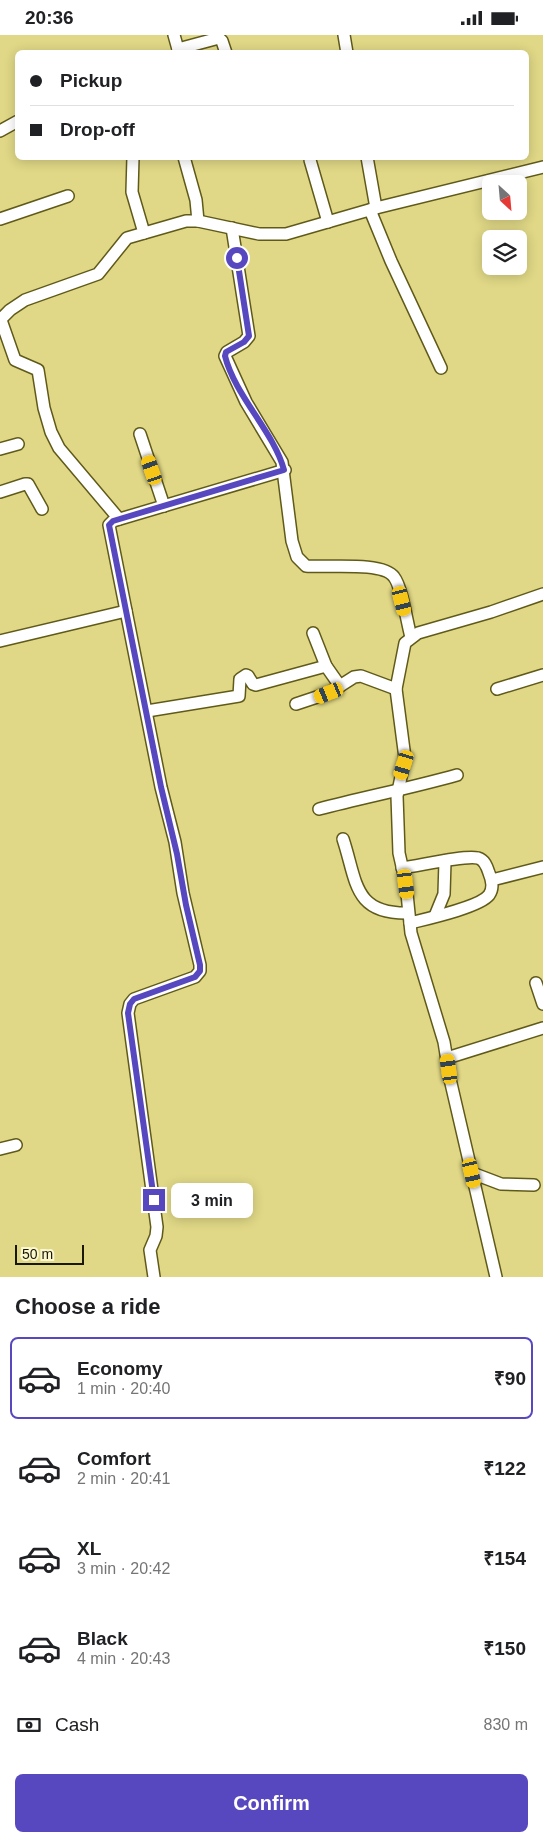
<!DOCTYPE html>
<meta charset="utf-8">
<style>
:root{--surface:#fff;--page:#f6f6f6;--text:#202124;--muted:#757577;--line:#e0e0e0;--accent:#5848c0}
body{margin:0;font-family:Arial,sans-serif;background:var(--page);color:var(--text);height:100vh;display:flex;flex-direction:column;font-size:19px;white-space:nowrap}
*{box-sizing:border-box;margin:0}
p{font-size:16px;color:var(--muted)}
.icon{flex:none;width:28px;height:28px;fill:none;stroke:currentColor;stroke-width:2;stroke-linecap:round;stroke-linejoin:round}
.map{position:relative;height:1242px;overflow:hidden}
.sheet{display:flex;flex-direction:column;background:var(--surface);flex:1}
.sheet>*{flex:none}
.banner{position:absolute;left:15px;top:15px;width:514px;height:110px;border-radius:8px;box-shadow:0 2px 12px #0003;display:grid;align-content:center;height:110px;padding:0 15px;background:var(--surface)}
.needle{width:32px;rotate:154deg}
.tools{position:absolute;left:482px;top:140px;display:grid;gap:10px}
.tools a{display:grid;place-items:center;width:45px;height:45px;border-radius:8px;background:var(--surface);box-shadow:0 2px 12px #0003;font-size:25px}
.scale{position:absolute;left:15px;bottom:12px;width:69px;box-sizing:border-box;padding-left:5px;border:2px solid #1a1801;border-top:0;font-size:14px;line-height:18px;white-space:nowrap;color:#1a1801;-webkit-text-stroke:4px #fbf8d0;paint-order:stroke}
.end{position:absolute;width:22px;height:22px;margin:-11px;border:6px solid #5848c0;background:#fff;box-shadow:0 0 0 2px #fff}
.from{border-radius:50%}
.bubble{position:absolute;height:35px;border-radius:8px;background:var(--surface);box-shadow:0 2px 12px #0003;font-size:16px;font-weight:700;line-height:35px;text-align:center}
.car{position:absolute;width:15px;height:30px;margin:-15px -8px;border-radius:6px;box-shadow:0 0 4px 1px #0007;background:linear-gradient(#f5c518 24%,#345 0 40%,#f5c518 0 76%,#345 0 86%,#f5c518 0)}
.banner b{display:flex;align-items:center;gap:18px;height:48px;font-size:19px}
.banner b+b{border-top:1px solid var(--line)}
.banner i{width:12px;height:12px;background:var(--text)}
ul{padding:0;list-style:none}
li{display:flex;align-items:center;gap:15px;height:82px;margin:0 10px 8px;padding:0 5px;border:2px solid transparent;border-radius:8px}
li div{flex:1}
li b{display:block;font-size:19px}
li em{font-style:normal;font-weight:700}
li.active{border-color:var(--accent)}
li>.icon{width:45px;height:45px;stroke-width:1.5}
h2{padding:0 15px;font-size:22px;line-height:60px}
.pay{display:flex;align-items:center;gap:12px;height:55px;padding:0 15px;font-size:19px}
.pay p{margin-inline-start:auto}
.primary-button{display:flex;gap:10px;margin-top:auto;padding:10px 15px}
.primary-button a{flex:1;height:58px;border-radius:8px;background:var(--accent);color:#fff;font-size:20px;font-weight:700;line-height:58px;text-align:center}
.status{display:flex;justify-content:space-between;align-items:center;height:35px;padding:0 25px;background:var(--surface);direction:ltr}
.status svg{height:14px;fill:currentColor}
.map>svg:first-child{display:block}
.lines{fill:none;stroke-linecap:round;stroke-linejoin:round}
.minor-casing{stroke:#605a1a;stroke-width:14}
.minor{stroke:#fff;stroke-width:11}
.route{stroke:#5848c0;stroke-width:6}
</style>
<div class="status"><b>20:36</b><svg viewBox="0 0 49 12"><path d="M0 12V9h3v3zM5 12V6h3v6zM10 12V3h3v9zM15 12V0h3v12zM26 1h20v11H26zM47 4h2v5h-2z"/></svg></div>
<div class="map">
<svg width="543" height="1242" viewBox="0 0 543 1242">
<rect width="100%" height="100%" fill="#e0d886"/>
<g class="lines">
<!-- minor casing -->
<g class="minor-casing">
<g id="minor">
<path d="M174 0 179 18"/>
<path d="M344 0 347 18"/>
<path d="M178 14 219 3 222 6 226 18"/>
<path d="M0 96 18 86"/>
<path d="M133 122 132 157 144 198"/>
<path d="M184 122 196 165 198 186"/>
<path d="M367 122 376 173"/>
<path d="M310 125 328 187"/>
<path d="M370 175 391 226 441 333"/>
<path d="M0 184 68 161"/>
<path d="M232 193 249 301 244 307 227 317 225 321 246 367 282 427 292 506 297 522 306 531C325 533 383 526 394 542 402 552 407 588 411 602"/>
<path d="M0 285 10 275 25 265 98 239 127 203 186 186H198L259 199H286L376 173 543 132"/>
<path d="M1 285 15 325 38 335 44 373 51 397 59 413 119 484"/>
<path d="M140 399 164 471"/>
<path d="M0 414 18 409"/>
<path d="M0 457 25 449H28L42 474"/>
<path d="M313 598 326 631 340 651"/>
<path d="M0 606 126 576"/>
<path d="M497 654 543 640"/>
<path d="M296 669 329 658 354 642 361 641 396 654"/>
<path d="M147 676 239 661 240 644 246 640 248 641 253 649 256 650 326 631"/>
<path d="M319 774C365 762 411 753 457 740"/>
<path d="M343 804C357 846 353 879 408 878"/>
<path d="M402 833C419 831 463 820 478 823 485 825 487 832 489 838 492 845 494 853 489 860 480 872 426 884 410 888"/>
<path d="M492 845 543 832"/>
<path d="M435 881 444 859 445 826"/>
<path d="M536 948 543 969"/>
<path d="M447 1023 543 993"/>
<path d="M0 1114 16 1110"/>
<path d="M472 1138 501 1149 534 1150"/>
<path d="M154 1242 150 1215 156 1201 157 1192 128 978 130 969 134 964 195 942 200 936V930L183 858 175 807 161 752 109 490 113 486 285 435"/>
<path d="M496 1242 450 1044 444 1007 411 898 406 849 399 818 397 761 405 723 396 654 405 608 418 598 491 577 543 559"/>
</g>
</g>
<!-- minor -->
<use href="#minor" class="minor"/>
</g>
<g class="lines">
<!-- route -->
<path class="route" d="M154 1165 128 978 130 969 134 964 195 942 200 936V930L186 870 177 819 161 752 109 490 113 486 284 435C274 397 235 361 225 321L226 317 244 307 249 301 237 223"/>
</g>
</svg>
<div class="tools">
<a><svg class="needle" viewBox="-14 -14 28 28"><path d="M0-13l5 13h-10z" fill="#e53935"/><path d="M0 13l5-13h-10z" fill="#757577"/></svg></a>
<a><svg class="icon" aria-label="layers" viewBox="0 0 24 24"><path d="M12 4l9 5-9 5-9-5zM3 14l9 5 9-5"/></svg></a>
</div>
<div class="scale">50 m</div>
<i class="end from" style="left:237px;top:223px"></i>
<i class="end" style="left:154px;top:1165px"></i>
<div class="bubble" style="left:171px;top:1148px;width:82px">3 min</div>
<i class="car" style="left:152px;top:435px;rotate:341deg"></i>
<i class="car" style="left:402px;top:566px;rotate:166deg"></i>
<i class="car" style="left:329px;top:658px;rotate:248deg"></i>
<i class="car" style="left:404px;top:730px;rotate:197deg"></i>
<i class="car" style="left:406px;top:849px;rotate:173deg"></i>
<i class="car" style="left:449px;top:1034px;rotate:352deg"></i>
<i class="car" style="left:472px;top:1138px;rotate:167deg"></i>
<div class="banner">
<b><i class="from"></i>Pickup</b>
<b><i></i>Drop-off</b>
</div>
</div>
<section class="sheet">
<h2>Choose a ride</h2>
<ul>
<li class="active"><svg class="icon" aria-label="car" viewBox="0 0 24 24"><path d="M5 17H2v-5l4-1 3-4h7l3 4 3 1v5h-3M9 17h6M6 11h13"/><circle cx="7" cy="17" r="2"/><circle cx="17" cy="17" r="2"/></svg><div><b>Economy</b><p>1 min · 20:40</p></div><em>₹90</em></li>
<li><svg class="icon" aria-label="car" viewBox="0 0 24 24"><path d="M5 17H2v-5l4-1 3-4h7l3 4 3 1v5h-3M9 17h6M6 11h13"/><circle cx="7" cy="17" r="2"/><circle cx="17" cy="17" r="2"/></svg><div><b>Comfort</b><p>2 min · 20:41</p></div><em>₹122</em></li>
<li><svg class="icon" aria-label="car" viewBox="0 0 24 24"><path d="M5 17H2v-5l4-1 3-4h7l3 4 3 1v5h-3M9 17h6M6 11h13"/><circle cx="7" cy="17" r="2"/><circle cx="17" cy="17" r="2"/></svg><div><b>XL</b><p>3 min · 20:42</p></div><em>₹154</em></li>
<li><svg class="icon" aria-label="car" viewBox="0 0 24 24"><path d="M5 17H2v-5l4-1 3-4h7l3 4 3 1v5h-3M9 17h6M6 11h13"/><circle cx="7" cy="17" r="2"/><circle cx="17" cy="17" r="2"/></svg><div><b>Black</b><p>4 min · 20:43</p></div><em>₹150</em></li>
</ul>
<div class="pay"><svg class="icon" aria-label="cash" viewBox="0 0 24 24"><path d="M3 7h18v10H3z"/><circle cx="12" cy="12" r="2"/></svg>Cash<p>830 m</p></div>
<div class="primary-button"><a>Confirm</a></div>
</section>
